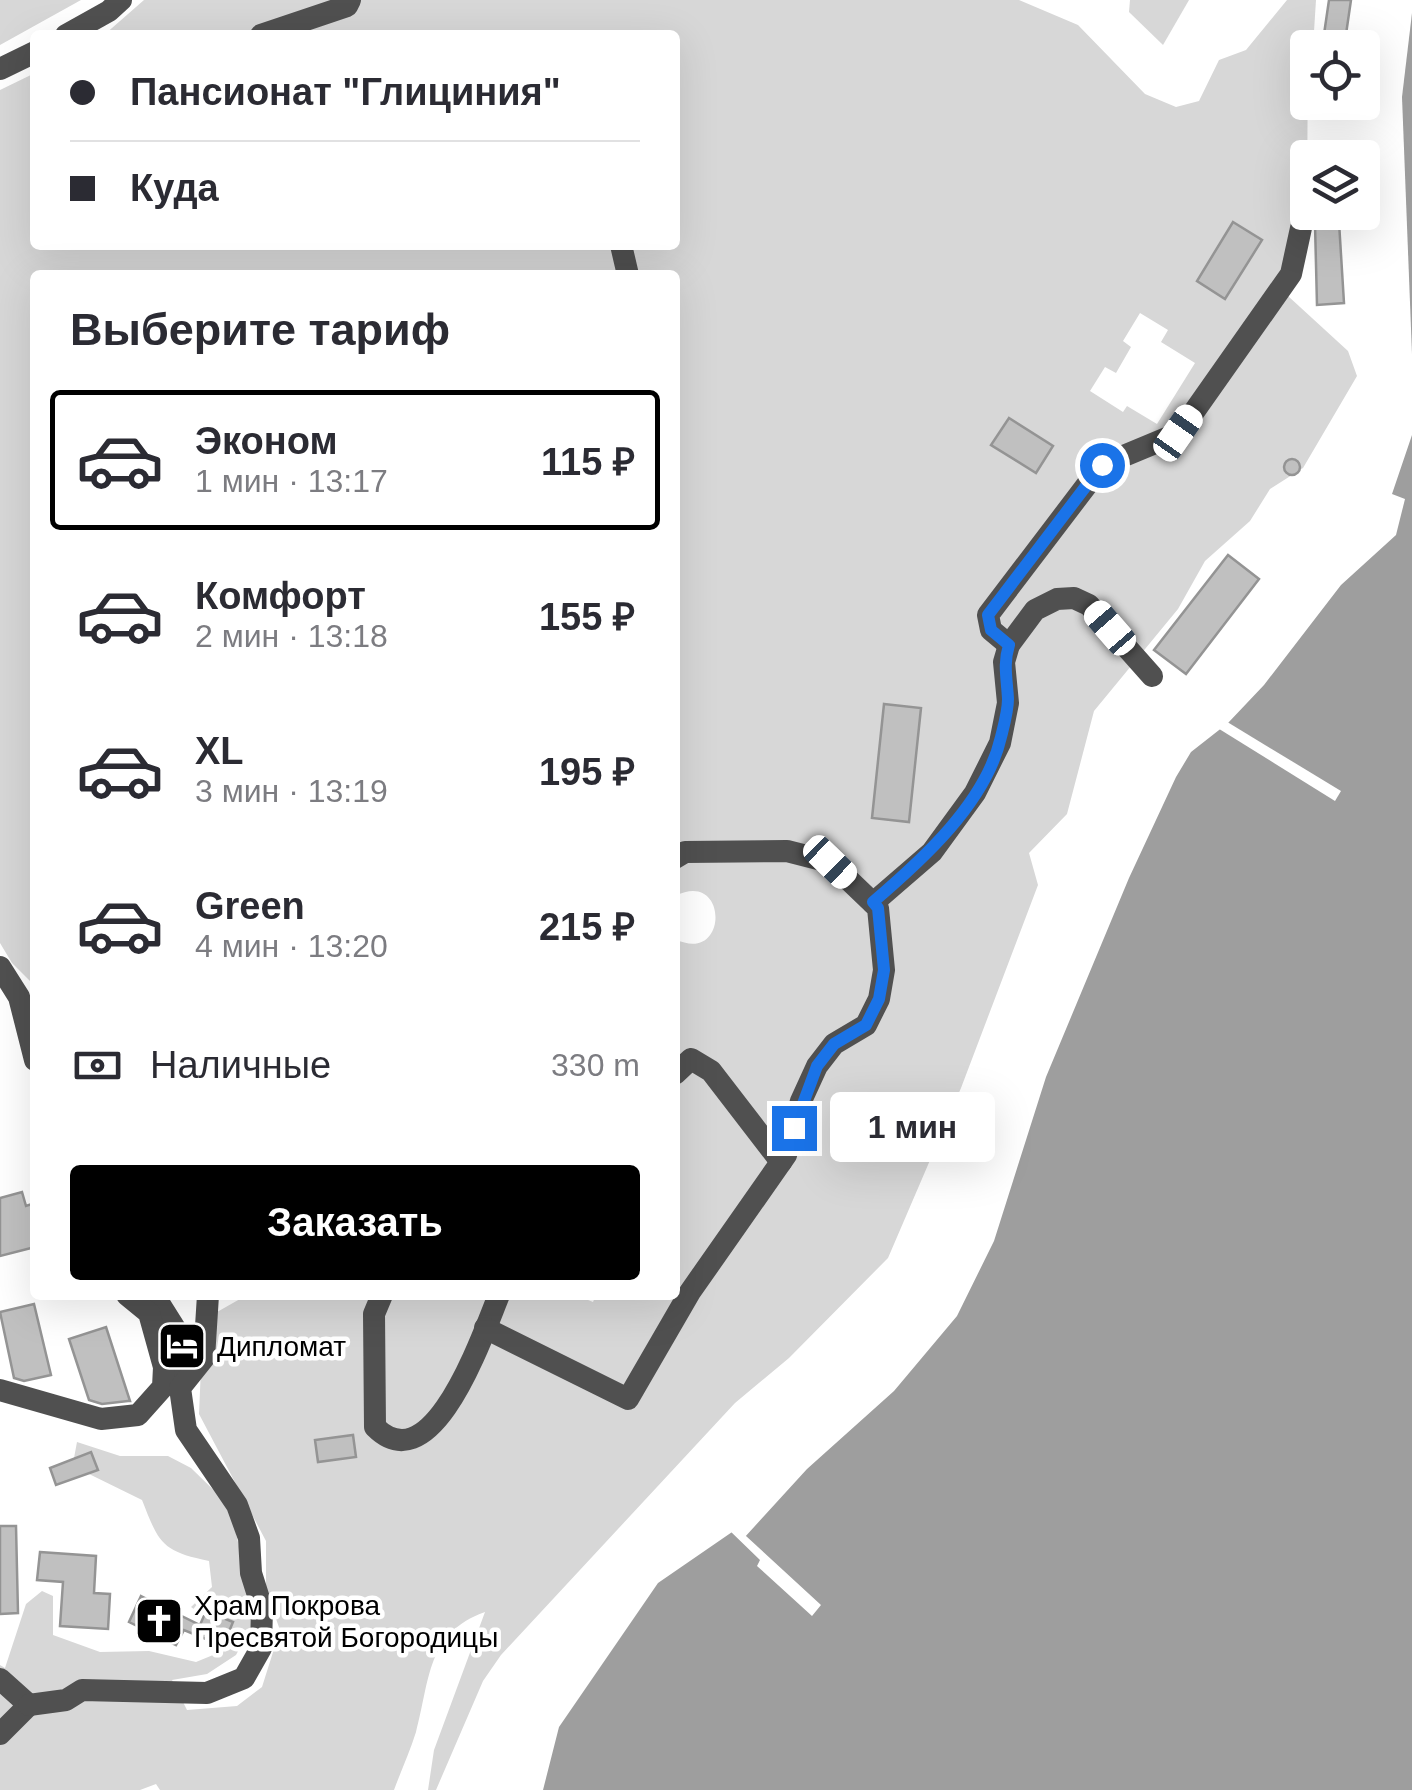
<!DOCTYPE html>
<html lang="ru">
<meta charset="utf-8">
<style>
:root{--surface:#fff;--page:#f2f2f3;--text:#2b2b33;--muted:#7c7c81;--line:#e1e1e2;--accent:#000}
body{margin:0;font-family:Arial,sans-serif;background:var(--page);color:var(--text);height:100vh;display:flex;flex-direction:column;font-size:38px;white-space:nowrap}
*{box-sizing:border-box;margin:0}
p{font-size:32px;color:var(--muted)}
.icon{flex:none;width:55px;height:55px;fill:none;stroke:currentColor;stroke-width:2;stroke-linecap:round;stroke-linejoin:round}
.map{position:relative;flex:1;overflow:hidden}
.sheet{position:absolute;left:30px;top:270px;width:650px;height:1030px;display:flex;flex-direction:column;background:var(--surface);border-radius:10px;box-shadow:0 10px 40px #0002}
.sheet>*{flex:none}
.top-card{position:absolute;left:30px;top:30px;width:650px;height:220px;border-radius:10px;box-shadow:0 10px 40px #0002;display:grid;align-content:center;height:220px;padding:0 40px;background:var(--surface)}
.buttons{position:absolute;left:1290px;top:30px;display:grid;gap:20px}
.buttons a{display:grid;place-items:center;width:90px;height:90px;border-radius:10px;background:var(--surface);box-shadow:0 10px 40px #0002;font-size:50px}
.end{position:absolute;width:45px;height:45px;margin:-22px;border:12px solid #1a73e8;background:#fff;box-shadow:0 0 0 5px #fff}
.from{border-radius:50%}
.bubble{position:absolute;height:70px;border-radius:10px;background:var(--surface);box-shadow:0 10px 40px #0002;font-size:32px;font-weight:700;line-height:70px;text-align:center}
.car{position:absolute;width:30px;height:60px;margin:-30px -15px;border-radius:12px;box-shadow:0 0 8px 2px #0007;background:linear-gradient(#fff 24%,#345 0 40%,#fff 0 76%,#345 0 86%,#fff 0)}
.top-card b{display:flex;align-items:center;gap:35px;height:95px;font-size:38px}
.top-card b+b{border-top:2px solid var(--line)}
.top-card i{width:25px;height:25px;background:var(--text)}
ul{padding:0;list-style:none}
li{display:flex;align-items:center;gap:30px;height:140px;margin:0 20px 15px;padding:0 20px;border:5px solid transparent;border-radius:10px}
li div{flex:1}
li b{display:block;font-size:38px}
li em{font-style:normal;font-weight:700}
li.active{border-color:var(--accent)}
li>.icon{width:90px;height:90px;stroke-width:1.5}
h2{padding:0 40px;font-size:45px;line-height:120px}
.pay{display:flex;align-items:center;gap:25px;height:110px;padding:0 40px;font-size:38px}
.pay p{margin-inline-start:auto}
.button{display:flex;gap:20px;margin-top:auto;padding:20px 40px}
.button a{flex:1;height:115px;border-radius:10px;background:var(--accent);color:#fff;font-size:40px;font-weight:700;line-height:115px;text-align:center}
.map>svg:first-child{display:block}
.green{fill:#d7d7d7;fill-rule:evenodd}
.water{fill:#9e9e9e}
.pier{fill:#fff}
.building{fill:#c0c0c0;stroke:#949494;stroke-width:2.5}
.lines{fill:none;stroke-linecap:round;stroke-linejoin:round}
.minor{stroke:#505050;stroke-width:22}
.route{stroke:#1a73e8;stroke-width:12}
.labels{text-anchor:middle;stroke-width:9;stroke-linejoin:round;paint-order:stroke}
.poi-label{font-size:28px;fill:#000;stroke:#fff;text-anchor:start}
</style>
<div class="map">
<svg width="1412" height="1790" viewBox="0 0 1412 1790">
<rect width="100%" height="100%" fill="#fff"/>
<!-- green -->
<g class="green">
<path d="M0 0H81L0 45Z"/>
<path d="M144 0H1019L1078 25 1145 94 1176 107 1199 101 1219 60 1246 50 1287 0H1316L1313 47 1308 48 1307 201 1294 206 1288 296 1348 351 1357 376 1303 468 1270 489 1250 521 1205 561 1178 609 1094 711 1067 814 1029 853 1038 885 961 1088 888 1258 789 1358 735 1403 501 1655 483 1681 436 1790H428L434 1750 485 1612C426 1633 430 1681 416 1732 410 1751 401 1771 394 1790H160L156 1784 140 1790H0V1665L5 1668 26 1604 42 1591 53 1596V1635L100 1652 149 1651 196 1662 218 1653 224 1631 191 1607 212 1587 209 1561C161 1551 159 1543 142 1500L87 1473 74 1458 77 1442 120 1456H168L191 1468 230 1506 255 1619 236 1655 207 1674 172 1680 187 1710 237 1706 262 1687 280 1630 266 1591V1541L199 1414 203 1320 247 1295H576L593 1302 596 1295H675V939C729 966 729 868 675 896V275H35V986L12 963 0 943V90L35 73V245H675V35H104ZM1234 222 1262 240 1224 298 1197 281ZM1140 313 1168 330 1161 342 1195 363 1157 424 1127 406 1123 412 1090 391 1105 367 1116 373 1131 347 1123 341ZM1008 418 1053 445 1036 472 992 445ZM884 705 921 709 908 822 872 817Z"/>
<path d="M1130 0H1189L1163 45 1129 12Z"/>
</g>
<!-- water -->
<g class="water">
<path d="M1412 13V354L1402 97Z"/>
<path d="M1412 435V1790H543L559 1727 658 1583 735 1530 744 1538 807 1469 894 1391 957 1316 994 1241 1046 1077 1129 878 1176 777 1191 752 1228 723 1264 685 1341 585 1396 535 1405 499 1392 494Z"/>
</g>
<!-- pier -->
<g class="pier">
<path d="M1224 720 1341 791 1335 801 1216 727Z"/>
<path d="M734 1525 821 1605 812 1616 757 1566 760 1560 728 1529Z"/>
</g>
<!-- building -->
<g class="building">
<path d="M1329 0H1351L1344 48H1322Z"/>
<path d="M1233 222 1262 240 1225 299 1197 281Z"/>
<path d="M1339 222 1344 303 1317 305 1315 224Z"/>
<path d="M1009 418 1053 446 1036 473 991 445Z"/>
<circle cx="1292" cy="467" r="8"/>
<path d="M1228 555 1259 579 1186 674 1154 650Z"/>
<path d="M884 704 921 708 909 822 872 818Z"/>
<path d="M22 1192 26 1206 35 1203V1247L0 1256V1198Z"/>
<path d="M34 1304 51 1375 24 1381 14 1378 0 1312Z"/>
<path d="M106 1327 130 1401H128L102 1404 89 1400 69 1339Z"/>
<path d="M353 1435 356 1457 318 1462 315 1440Z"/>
<path d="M91 1452 98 1470 56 1485 50 1468Z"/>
<path d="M0 1526H16L18 1613 0 1614Z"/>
<path d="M40 1552 96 1556 94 1593 110 1594 108 1629 60 1626 63 1582 37 1580Z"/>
<path d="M141 1596 200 1625 206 1611 233 1622 223 1646 184 1630 176 1645 129 1622Z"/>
</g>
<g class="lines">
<!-- minor -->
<g class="minor">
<path d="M66 35 109 11 121 0"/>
<path d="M261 35 347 6 350 0"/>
<path d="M0 69 35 52"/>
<path d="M621 245 628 275"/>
<path d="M1009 645 991 630 988 615 1102 465 1179 433 1291 274 1301 228"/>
<path d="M873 903 932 852 975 793 1000 743 1008 703 1004 662 1009 645 1035 610 1057 599 1074 598 1089 605 1152 676"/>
<path d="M0 967 19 997 35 1060"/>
<path d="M675 1074 691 1059 711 1071 781 1162"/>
<path d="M154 1295 176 1330 180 1388"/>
<path d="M382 1295 374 1314 375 1427C433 1485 483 1333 499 1295"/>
<path d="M485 1328 628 1399 690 1292 786 1155 801 1101 817 1066 834 1044 866 1025 879 999 884 970 878 908 830 862 787 851 685 852 675 858"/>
<path d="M0 1390 101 1419 138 1415 163 1387 164 1367 149 1313 127 1295"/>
<path d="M0 1679 29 1705 0 1734"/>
<path d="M29 1705 66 1700 82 1690 207 1693 244 1678 261 1648 262 1608 251 1573 249 1538 237 1505 186 1430 180 1388 204 1358 208 1295"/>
</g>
</g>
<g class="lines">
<!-- route -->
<path class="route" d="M794 1128 817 1066 834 1044 866 1025 879 999 884 970 878 908 873 902C921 861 986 803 1001 737 1004 725 1008 711 1008 699 1007 679 1003 664 1009 645L991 630 988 615 1102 465"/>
</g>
<!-- icons -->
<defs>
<g id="hotel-square" transform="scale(2.5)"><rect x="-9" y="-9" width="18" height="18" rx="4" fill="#000" stroke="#fff"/><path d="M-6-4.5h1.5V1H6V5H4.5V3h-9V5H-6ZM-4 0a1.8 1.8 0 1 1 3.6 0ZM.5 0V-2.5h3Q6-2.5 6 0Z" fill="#fff"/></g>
<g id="church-square" transform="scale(2.5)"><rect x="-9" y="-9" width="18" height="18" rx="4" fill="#000" stroke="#fff"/><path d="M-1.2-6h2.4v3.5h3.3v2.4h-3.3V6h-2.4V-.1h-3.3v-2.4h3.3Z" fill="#fff"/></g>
</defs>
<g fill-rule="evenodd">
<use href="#hotel-square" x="182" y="1346"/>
<use href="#church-square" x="159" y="1621"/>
</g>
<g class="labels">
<!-- poi labels -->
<g class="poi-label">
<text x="217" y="1356">Дипломат</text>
<text x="194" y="1615">Храм Покрова<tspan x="194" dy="32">Пресвятой Богородицы</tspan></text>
</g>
</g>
</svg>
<div class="buttons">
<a><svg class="icon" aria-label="locate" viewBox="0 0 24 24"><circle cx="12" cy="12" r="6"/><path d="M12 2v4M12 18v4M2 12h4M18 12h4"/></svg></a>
<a><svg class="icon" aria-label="layers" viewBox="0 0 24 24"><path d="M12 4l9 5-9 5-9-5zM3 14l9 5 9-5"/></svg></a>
</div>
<i class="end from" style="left:1102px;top:465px"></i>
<i class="end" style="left:794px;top:1128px"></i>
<div class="bubble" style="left:830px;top:1092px;width:165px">1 мин</div>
<i class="car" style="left:1178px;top:433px;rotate:35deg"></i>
<i class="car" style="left:1110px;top:628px;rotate:319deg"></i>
<i class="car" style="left:830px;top:862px;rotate:134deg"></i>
<div class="top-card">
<b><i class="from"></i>Пансионат &quot;Глициния&quot;</b>
<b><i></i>Куда</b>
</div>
<section class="sheet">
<h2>Выберите тариф</h2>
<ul>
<li class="active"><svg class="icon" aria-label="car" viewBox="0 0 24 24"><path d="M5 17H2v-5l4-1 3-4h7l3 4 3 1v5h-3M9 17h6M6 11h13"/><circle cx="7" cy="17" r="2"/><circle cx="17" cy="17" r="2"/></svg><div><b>Эконом</b><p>1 мин · 13:17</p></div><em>115 ₽</em></li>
<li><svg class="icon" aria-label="car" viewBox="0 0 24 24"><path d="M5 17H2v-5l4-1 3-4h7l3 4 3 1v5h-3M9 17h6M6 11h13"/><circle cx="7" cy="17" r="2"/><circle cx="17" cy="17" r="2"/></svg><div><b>Комфорт</b><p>2 мин · 13:18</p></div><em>155 ₽</em></li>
<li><svg class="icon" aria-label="car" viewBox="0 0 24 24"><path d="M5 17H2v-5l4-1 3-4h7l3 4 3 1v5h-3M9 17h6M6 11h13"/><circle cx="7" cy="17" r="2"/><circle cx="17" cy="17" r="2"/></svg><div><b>XL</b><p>3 мин · 13:19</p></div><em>195 ₽</em></li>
<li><svg class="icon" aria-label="car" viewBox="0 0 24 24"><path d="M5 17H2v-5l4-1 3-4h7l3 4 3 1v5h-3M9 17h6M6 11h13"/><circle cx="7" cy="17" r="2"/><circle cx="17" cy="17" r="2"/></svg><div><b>Green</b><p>4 мин · 13:20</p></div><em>215 ₽</em></li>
</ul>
<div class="pay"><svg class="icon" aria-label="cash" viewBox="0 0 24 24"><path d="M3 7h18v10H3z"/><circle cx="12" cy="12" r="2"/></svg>Наличные<p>330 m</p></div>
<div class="button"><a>Заказать</a></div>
</section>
</div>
